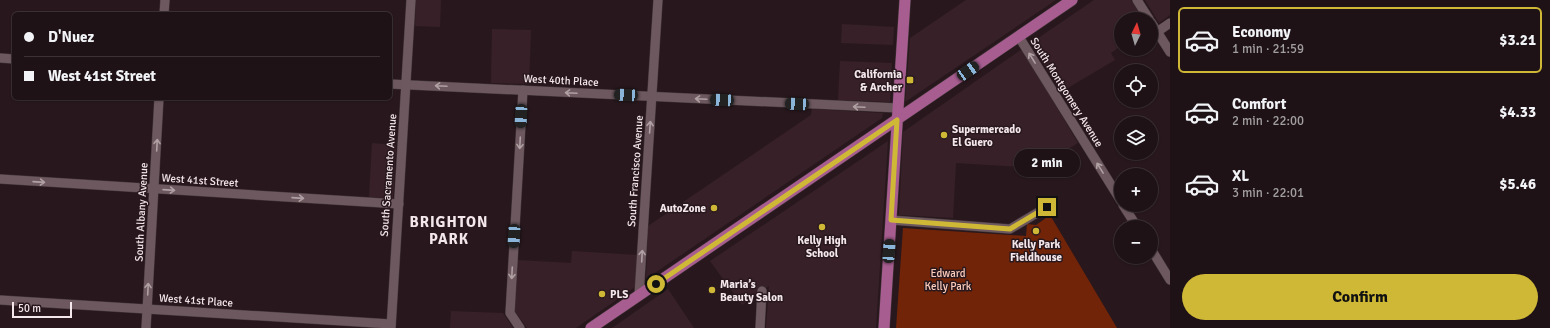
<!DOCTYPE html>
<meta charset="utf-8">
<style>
:root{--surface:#1e1216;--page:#2b2023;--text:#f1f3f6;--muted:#a19ea1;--line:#3c3235;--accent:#d0b837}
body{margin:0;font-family:Signika,sans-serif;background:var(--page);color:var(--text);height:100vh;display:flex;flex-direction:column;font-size:15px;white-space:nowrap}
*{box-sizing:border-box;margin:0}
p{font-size:13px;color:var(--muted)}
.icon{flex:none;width:22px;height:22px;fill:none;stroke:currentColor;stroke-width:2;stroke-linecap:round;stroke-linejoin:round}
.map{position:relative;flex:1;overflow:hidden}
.drawer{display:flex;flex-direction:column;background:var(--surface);width:380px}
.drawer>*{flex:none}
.banner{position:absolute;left:12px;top:12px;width:380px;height:88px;border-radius:6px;box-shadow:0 1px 3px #0004,0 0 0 1px var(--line);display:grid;align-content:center;height:88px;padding:0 12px;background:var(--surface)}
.needle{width:26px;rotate:5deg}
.controls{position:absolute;left:1114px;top:12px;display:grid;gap:8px}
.controls a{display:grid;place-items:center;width:44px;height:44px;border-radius:50%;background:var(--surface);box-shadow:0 1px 3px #0004,0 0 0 1px var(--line);font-size:20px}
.scale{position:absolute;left:12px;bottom:10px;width:60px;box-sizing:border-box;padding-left:4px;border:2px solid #f4e7eb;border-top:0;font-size:11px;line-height:14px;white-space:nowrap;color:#f4e7eb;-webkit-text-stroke:3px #28181d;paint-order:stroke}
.end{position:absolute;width:18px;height:18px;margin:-9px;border:5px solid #d0b837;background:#111;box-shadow:0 0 0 2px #111}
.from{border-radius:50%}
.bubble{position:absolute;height:28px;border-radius:14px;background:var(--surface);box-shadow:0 1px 3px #0004,0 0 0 1px var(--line);font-size:13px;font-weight:700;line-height:28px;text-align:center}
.car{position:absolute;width:12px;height:24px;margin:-12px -6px;border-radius:5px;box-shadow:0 0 3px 1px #0007;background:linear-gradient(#222 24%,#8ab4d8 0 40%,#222 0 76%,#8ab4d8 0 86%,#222 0)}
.banner b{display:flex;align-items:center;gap:14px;height:38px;font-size:15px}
.banner b+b{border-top:1px solid var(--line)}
.banner i{width:10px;height:10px;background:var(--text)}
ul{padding:7px 0 0;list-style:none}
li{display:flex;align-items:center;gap:12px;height:66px;margin:0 8px 6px;padding:0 4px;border:2px solid transparent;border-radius:6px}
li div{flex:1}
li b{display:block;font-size:15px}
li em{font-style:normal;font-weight:700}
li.active{border-color:var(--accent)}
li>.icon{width:36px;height:36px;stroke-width:1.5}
.cta{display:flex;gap:8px;margin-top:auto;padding:8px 12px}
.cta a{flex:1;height:46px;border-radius:24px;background:var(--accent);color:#111;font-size:16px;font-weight:700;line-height:46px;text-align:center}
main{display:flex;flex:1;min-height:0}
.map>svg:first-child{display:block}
.built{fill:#372028}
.green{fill:#712407}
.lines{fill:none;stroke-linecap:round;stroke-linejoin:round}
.minor-casing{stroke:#423639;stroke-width:10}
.major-casing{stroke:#423639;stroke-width:12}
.minor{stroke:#6c585e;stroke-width:9}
.major{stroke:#a75d90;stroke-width:11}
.oneway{stroke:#b0a0a4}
.route{stroke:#d0b837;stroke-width:5}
.poi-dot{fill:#d0b837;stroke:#28181d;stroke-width:1.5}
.labels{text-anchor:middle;stroke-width:3;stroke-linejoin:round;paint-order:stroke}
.poi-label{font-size:11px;font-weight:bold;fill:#f4e7eb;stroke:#28181d;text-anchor:start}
.street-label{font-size:11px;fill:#f4e7eb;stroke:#28181d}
.park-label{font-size:11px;fill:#fcccbc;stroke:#28181d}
.district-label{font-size:15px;font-weight:bold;letter-spacing:1px;fill:#f4e7eb;stroke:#28181d}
</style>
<main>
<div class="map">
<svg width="1170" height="328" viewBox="0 0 1170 328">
<rect width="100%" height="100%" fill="#28181d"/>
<!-- built -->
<g class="built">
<path d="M416 0H441L440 27 415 26Z"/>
<path d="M966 0H1056L905 102 910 38Z"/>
<path d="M1094 0H1131L1143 19H1121V46L1111 53 1115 60 1061 92 1031 43Z"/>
<path d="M1145 0H1170V15L1159 23Z"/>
<path d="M842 24 894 27 893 45 841 43Z"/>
<path d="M492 29 531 30 529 84 491 83Z"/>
<path d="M1022 49 1078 143 1027 174 1022 167 956 163 953 218 899 215 903 132Z"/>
<path d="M840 61 892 63 890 102 838 100Z"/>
<path d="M812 109 883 113 882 118 646 279 648 226 811 115Z"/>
<path d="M888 141 876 328H766L769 286 742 305 710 261Z"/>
<path d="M372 143 396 145 393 198 369 197Z"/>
<path d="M572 251 637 255 635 287 576 328H527L514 310 518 260 571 263Z"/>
<path d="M668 289 694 328H612Z"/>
<path d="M451 311 503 313 513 328H450Z"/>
</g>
<!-- green -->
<path class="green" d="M1050 215 1117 328H896L903 228 1026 236 1027 224 1036 225Z"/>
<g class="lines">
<!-- minor casing -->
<g class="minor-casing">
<g id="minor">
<path d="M1137 0 1149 19"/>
<path d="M164 14 165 0"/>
<path d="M1151 22 1170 52"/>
<path d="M1157 32 1170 23"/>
<path d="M1019 37 1121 201"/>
<path d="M0 58 14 59"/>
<path d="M390 84 898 108"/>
<path d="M0 179 399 204"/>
<path d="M1123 205 1137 227"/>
<path d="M891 220 1010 229 1047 207"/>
<path d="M1151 249 1170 280"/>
<path d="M639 295 658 0"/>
<path d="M0 300 391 324"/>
<path d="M146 328 159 98"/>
<path d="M391 328 411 0"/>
<path d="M520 328 510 313 523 90"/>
<path d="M760 328 762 291"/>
</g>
</g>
<!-- major casing -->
<g class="major-casing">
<g id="major">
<path d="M591 328 1072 0"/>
<path d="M884 328 905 0"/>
</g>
</g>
<!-- minor -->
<use href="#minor" class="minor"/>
<!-- major -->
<use href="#major" class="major"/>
</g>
<!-- one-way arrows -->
<defs><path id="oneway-shaft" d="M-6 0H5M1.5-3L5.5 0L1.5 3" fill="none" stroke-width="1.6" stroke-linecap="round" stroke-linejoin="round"/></defs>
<g class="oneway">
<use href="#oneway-shaft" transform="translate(1032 58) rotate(-122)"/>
<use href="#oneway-shaft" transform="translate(441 86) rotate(-177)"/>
<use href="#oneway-shaft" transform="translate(571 93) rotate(-177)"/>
<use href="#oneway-shaft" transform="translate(701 99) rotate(-177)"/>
<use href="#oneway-shaft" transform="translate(859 107) rotate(-177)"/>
<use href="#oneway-shaft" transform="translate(650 127) rotate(-86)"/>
<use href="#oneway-shaft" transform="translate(520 143) rotate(93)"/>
<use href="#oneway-shaft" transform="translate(157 145) rotate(-87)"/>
<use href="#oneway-shaft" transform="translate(1100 168) rotate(-122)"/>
<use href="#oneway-shaft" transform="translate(39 182) rotate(4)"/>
<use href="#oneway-shaft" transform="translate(169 190) rotate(4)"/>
<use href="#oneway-shaft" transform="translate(298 198) rotate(4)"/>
<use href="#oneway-shaft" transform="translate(642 256) rotate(-87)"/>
<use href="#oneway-shaft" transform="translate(512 273) rotate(93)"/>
<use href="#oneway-shaft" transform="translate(148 289) rotate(-87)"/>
</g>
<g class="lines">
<!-- route -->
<path class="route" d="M656 284 897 120 891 220 1010 229 1047 207"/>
</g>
<!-- markers -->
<g class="poi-dot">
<rect x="906" y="76" width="8" height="8" rx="2"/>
<circle cx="944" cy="135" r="4"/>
<circle cx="714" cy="208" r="4"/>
<circle cx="822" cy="227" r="4"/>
<circle cx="1036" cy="231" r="4"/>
<circle cx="712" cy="290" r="4"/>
<circle cx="602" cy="294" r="4"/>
</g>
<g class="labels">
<!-- poi labels -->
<g class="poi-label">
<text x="902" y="78" text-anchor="end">California<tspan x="902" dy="13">&amp; Archer</tspan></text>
<text x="952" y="133">Supermercado<tspan x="952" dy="13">El Guero</tspan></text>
<text x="706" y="212" text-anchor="end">AutoZone</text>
<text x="822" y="244" text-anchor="middle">Kelly High<tspan x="822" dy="13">School</tspan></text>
<text x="1036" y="248" text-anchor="middle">Kelly Park<tspan x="1036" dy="13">Fieldhouse</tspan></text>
<text x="720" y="288">Maria’s<tspan x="720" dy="13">Beauty Salon</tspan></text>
<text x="610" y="298">PLS</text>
</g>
<!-- street labels -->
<g class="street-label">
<text transform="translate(561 80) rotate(3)" y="4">West 40th Place</text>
<text transform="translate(1067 92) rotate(58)" y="4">South Montgomery Avenue</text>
<text transform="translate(635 171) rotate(-86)" y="4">South Francisco Avenue</text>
<text transform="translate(388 175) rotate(-86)" y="4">South Sacramento Avenue</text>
<text transform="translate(200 180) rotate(4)" y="4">West 41st Street</text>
<text transform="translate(141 212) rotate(-87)" y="4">South Albany Avenue</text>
<text transform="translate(196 300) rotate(4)" y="4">West 41st Place</text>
</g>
<!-- park labels -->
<g class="park-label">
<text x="948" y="277">Edward<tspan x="948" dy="13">Kelly Park</tspan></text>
</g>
<!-- district labels -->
<g class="district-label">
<text x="449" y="227">BRIGHTON<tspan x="449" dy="17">PARK</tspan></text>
</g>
</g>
</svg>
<div class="controls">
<a><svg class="needle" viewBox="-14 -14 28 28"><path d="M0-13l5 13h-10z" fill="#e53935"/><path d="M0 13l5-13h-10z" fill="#a19ea1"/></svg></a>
<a><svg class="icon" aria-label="locate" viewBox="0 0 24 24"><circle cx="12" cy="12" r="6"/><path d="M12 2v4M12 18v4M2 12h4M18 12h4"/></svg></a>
<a><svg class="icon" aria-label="layers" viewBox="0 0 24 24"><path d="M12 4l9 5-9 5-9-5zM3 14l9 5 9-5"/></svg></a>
<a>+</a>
<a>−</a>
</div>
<div class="scale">50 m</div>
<i class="end from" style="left:656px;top:284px"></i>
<i class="end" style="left:1047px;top:207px"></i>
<div class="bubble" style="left:1014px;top:149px;width:66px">2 min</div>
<i class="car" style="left:968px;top:71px;rotate:56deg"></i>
<i class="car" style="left:626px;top:95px;rotate:273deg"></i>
<i class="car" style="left:722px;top:100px;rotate:273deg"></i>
<i class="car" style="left:797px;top:104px;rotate:273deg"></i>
<i class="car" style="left:521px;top:116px;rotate:183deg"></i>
<i class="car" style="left:514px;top:236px;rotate:183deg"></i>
<i class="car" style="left:889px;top:251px;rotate:4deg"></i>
<div class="banner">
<b><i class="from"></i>D'Nuez</b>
<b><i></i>West 41st Street</b>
</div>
</div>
<section class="drawer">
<ul>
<li class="active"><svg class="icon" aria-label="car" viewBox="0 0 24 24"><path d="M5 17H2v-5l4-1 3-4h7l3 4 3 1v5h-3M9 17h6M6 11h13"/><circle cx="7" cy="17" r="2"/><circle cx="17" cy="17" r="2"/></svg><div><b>Economy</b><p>1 min · 21:59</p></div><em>$3.21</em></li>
<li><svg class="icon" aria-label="car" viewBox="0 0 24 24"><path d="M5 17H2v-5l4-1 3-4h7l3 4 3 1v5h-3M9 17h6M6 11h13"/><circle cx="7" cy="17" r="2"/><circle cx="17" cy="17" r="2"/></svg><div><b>Comfort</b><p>2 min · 22:00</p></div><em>$4.33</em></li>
<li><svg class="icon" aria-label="car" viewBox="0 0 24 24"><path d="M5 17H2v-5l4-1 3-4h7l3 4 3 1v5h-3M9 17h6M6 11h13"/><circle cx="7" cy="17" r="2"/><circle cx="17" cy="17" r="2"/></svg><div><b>XL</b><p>3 min · 22:01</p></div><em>$5.46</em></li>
</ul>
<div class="cta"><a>Confirm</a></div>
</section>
</main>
